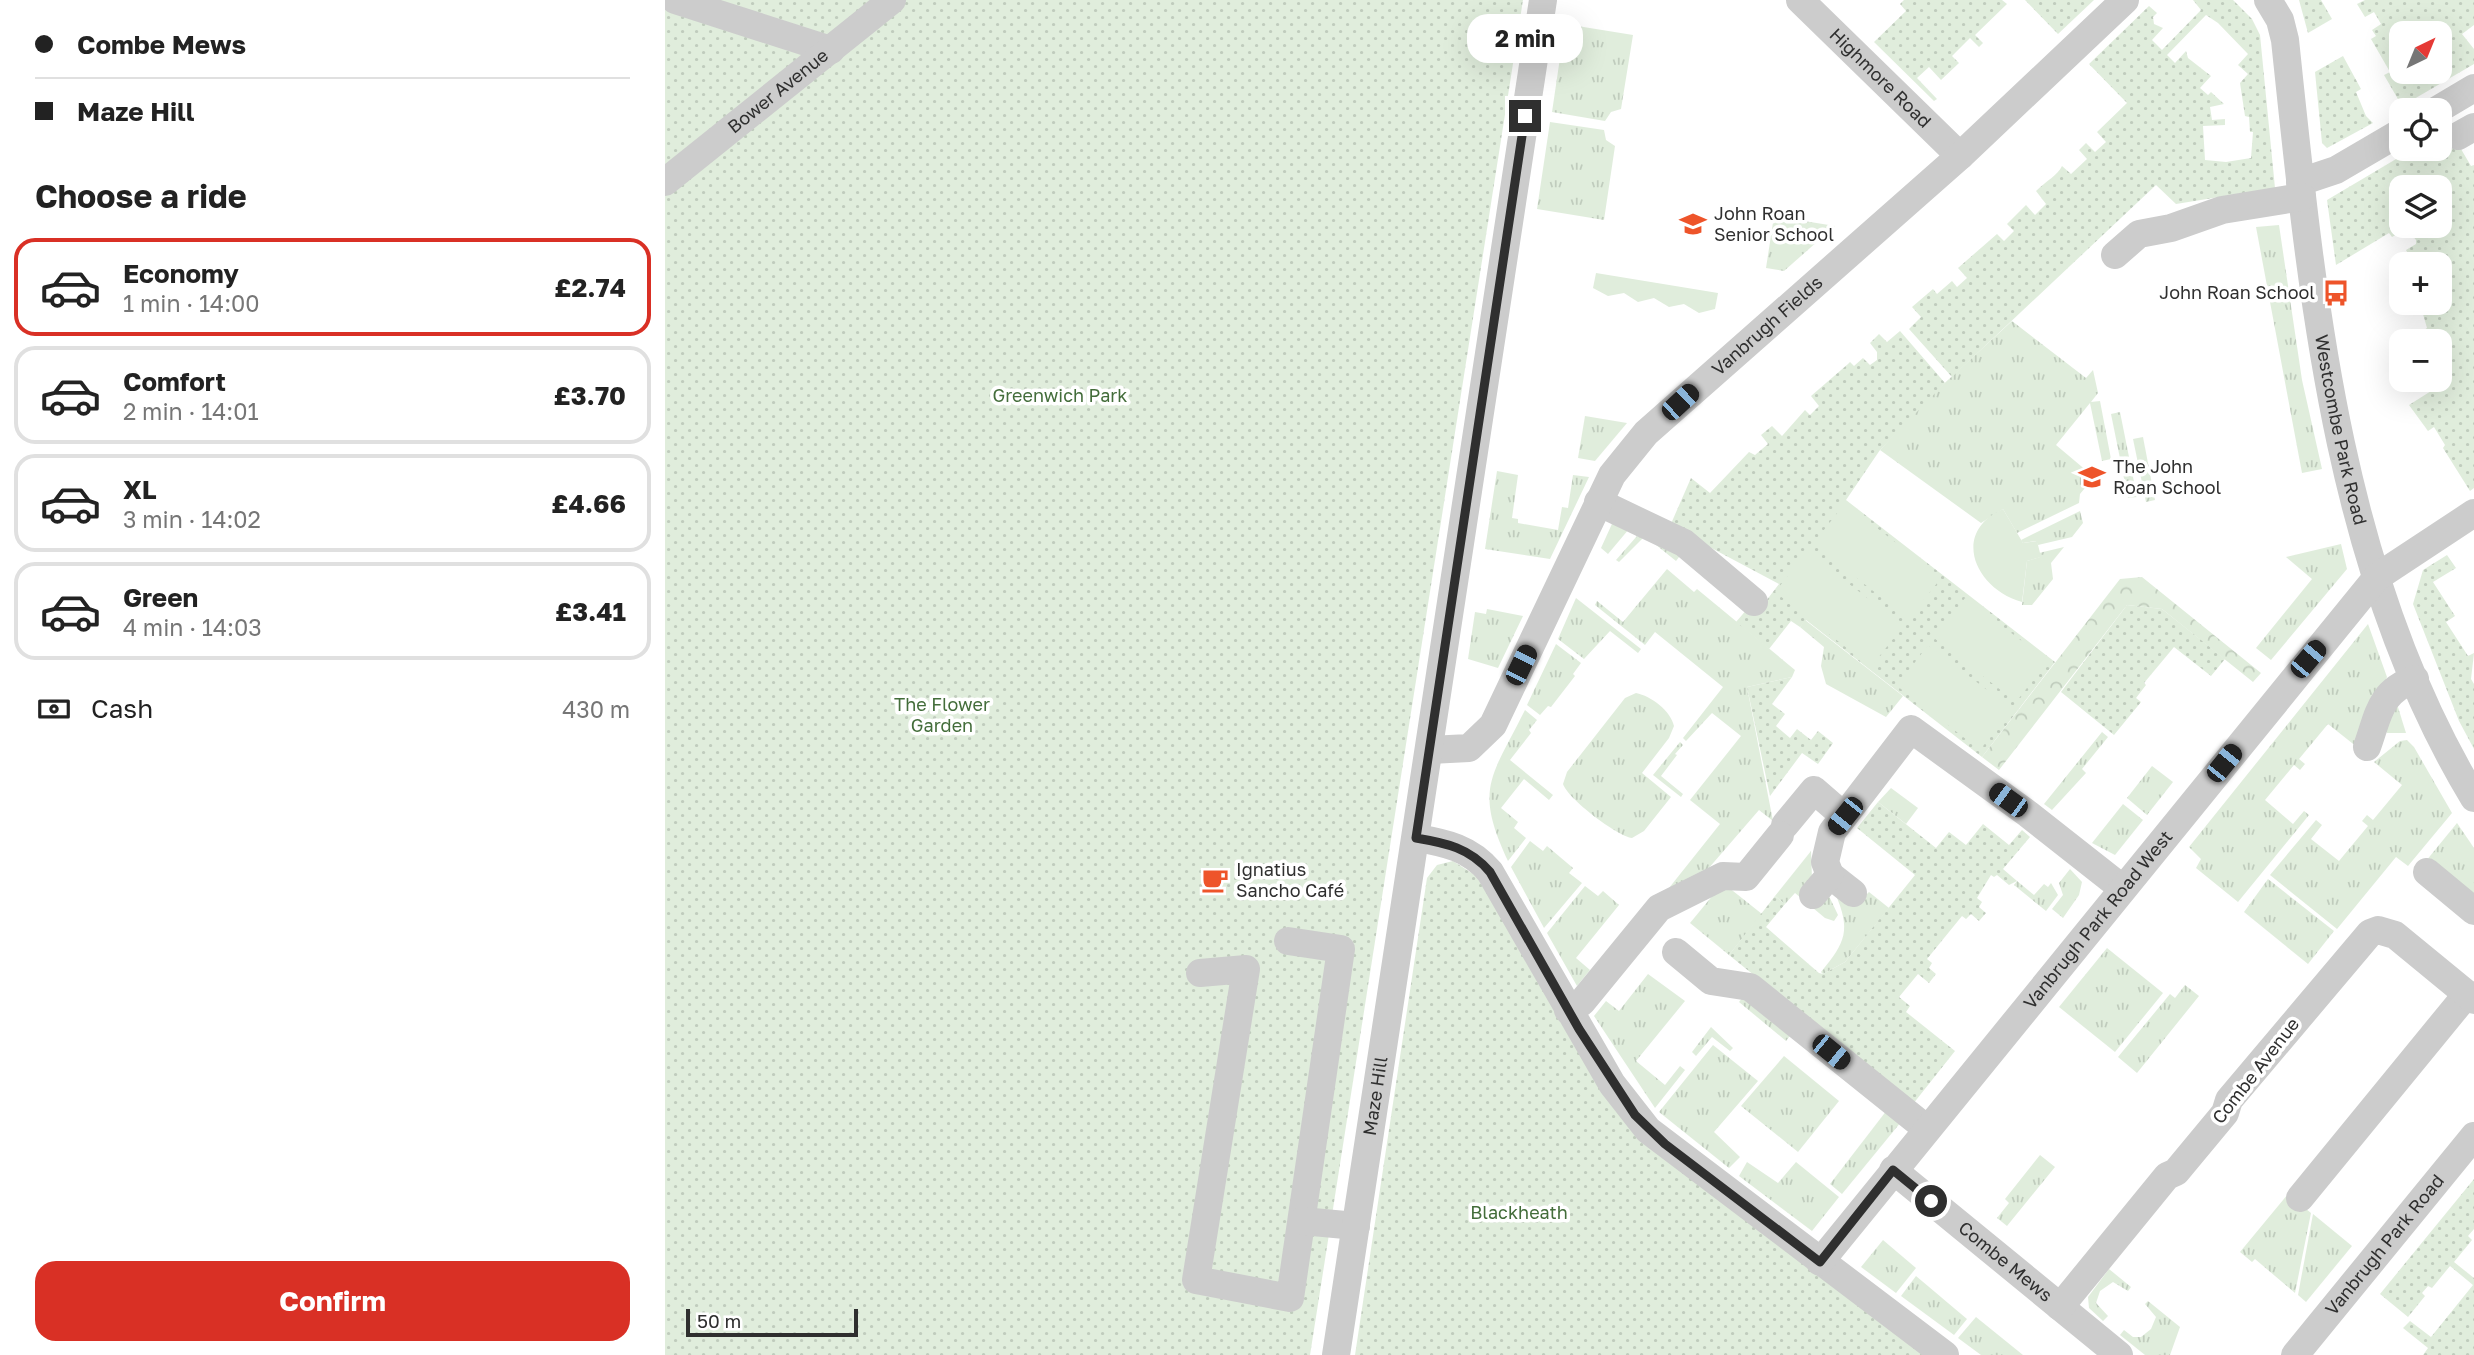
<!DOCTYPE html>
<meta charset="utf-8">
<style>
:root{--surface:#fff;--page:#f2f2f2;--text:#222;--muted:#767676;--line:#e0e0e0;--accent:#d93025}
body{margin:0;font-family:"Golos Text",sans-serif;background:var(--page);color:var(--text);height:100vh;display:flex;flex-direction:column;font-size:26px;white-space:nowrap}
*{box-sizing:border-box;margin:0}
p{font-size:23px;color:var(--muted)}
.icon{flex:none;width:38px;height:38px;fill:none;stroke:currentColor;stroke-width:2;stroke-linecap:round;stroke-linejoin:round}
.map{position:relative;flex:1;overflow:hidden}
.panel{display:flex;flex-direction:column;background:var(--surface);width:665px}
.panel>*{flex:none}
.hud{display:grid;align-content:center;height:154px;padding:0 35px;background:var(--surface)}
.needle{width:46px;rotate:43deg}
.fabs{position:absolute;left:1724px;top:21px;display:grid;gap:14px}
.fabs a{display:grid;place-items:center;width:63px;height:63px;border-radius:14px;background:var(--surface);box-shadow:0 7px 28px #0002;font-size:35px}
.scale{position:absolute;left:21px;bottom:18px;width:172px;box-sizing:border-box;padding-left:7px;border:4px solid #2f2f2f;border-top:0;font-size:19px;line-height:24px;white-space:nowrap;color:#2f2f2f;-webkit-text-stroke:5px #fff;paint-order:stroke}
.end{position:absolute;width:32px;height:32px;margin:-16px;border:9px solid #2f2f2f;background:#fff;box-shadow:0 0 0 4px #fff}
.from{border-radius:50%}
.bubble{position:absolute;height:49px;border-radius:21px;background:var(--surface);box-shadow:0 7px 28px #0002;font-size:23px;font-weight:700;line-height:49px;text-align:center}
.car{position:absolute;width:21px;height:42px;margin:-21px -10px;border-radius:9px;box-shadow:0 0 5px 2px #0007;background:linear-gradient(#222 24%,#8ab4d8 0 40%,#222 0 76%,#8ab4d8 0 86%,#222 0)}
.hud b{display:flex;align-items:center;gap:24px;height:66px;font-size:26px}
.hud b+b{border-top:2px solid var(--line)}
.hud i{width:18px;height:18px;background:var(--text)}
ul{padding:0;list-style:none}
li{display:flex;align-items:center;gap:21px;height:98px;margin:0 14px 10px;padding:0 21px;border:4px solid var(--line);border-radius:21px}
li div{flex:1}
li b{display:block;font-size:26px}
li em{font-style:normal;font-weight:700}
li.current{border-color:var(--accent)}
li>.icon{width:63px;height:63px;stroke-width:1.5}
h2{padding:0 35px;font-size:32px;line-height:84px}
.pay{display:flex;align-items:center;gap:18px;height:77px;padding:0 35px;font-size:26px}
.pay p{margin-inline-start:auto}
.cta{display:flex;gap:14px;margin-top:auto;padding:14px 35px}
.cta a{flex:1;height:80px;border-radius:21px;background:var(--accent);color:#fff;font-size:28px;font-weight:700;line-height:80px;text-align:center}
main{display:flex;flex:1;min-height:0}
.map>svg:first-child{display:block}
.grass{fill:url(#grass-tufts)}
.forest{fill:url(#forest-crowns)}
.park{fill:url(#park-dots);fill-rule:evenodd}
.pitch{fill:#e0eddc}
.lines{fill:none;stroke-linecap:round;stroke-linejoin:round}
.minor{stroke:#ccc;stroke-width:28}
.route{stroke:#2f2f2f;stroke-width:9}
.labels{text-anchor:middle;stroke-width:7;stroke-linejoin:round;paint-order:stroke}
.street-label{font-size:18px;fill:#2f2f2f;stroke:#fff}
.poi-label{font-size:18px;fill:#2f2f2f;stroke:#fff;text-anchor:start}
.park-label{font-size:18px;fill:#436d3a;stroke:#fff}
</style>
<main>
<section class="panel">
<div class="hud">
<b><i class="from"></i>Combe Mews</b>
<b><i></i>Maze Hill</b>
</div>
<h2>Choose a ride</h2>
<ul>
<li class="current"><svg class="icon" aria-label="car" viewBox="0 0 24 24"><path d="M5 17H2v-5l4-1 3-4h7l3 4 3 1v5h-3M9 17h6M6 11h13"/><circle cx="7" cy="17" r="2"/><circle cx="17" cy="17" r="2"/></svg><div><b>Economy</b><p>1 min · 14:00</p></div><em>£2.74</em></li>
<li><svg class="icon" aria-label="car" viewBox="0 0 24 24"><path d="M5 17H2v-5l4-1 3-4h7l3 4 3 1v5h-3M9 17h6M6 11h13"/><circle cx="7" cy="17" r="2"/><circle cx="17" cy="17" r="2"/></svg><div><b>Comfort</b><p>2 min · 14:01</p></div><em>£3.70</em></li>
<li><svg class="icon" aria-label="car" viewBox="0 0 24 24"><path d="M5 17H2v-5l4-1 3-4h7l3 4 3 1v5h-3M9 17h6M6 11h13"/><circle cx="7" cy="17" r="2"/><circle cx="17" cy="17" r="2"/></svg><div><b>XL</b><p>3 min · 14:02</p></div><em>£4.66</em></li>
<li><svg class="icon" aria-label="car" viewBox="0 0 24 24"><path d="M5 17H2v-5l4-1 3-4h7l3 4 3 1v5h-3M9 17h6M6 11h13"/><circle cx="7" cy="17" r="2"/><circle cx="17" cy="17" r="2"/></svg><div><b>Green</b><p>4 min · 14:03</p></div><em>£3.41</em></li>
</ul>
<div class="pay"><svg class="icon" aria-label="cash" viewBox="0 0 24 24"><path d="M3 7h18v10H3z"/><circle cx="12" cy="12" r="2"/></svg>Cash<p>430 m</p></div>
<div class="cta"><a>Confirm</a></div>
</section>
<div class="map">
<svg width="1809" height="1355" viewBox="0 0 1809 1355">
<defs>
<pattern id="grass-tufts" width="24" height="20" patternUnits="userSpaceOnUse" patternTransform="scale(1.75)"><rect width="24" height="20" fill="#e0eddc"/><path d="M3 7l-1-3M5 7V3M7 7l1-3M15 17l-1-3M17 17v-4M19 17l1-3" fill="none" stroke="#c0ccbd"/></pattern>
<pattern id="forest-crowns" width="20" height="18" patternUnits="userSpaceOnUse" patternTransform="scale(1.75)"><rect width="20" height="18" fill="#e0eddc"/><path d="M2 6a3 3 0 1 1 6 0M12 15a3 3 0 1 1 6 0" fill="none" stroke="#c0ccbd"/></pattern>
<pattern id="park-dots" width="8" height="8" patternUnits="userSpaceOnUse" patternTransform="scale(1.75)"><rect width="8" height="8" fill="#e0eddc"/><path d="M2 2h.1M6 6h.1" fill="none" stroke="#c0ccbd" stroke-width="1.8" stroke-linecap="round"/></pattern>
</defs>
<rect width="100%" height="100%" fill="#fff"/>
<!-- grass -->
<g class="grass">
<path d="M900 24 968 35 956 109 946 112 940 121 887 112Z"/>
<path d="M885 122 939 130 941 140 950 146 939 220 872 209Z"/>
<path d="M1109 216 1170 226 1119 271 1101 268Z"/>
<path d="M1614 225 1637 380 1657 469 1637 473 1591 227Z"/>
<path d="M1347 321 1421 378 1428 370 1433 393 1426 402 1435 401 1446 459 1437 461 1425 403 1391 445 1429 477 1415 494 1414 503 1352 533 1338 509 1316 523 1215 450 1258 403Z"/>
<path d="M1455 412 1472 497 1463 498 1446 414Z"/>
<path d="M920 416 962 423 930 461 913 458Z"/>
<path d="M1478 437 1490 500 1481 502 1468 439Z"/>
<path d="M832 471 853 475 847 518 853 519V523L893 530 897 507 903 508 908 475 924 477 885 559 820 549Z"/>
<path d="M1415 511 1418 523 1407 537 1373 545 1371 541 1358 543 1356 540Z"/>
<path d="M951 515 1018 552 1011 561 980 536 954 562 951 560 972 536 964 529 943 554 936 548Z"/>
<path d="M1676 544 1682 569 1606 660 1591 648 1647 579 1621 557Z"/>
<path d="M1399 547 1386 563 1388 579 1367 605H1357L1362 561 1375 557 1374 553Z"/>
<path d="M1002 569 1029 592 1032 589 1130 670 1127 677 1082 687 1108 821 1094 810 1043 869 1004 888 1055 824 1025 800 1076 736 1047 713 1021 741 1018 738 1058 687 990 632 980 645 930 605 932 601 958 622Z"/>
<path d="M911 598 976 649 973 653 945 631 919 659 893 639Z"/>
<path d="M822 609 858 616 833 668 803 659 810 612 821 614Z"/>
<path d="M1140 620 1238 696 1221 717 1161 684 1156 666 1159 647 1135 627Z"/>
<path d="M1703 624 1722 677 1692 747 1663 724 1634 759 1640 764 1635 770 1629 765 1600 800 1628 824 1639 811 1644 815 1573 902 1531 868 1536 859 1524 847Z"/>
<path d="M891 644 916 663 908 674 910 676 886 707 883 706 875 715 862 705Z"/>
<path d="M971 693C986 696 1006 711 1009 726L1004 738 977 773 1006 797 979 831 967 838C952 836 903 799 898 784L902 772 960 698Z"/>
<path d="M1732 704 1741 733H1722L1720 729Z"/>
<path d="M860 710 872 720 864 730 866 733 845 760 888 795 884 800 859 779 836 808 853 822 849 828 861 838 843 861C809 788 826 778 860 710Z"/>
<path d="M1437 732 1443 737 1417 769 1421 773 1387 810 1379 804Z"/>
<path d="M1742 740 1749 747 1787 813 1743 866 1731 857 1672 929 1605 875 1651 820 1657 825 1646 839 1674 861 1703 826 1697 821 1702 815 1708 820 1737 785 1709 762 1735 741Z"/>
<path d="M1015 742 1018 745 1010 754 1012 755 996 776 1018 794 1016 797 988 775Z"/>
<path d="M1487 766 1508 782 1482 815 1462 798Z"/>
<path d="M1226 788 1253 808 1241 824 1213 802Z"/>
<path d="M1458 804 1478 820 1450 855 1427 843Z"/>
<path d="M1792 823 1809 848V901L1761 861Z"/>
<path d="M865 841 878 851 882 846 908 868 904 873 917 883 879 928 846 867Z"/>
<path d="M1146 851 1147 879 1163 894 1173 915 1169 921 1160 918 1130 893 1120 904 1110 896Z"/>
<path d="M1405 869 1417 882 1414 895 1398 918 1387 909 1398 895 1394 883Z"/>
<path d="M1603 879 1669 931 1643 964 1579 912Z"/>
<path d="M1352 881 1369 895 1379 884 1383 887 1386 883 1393 895 1381 911 1349 885Z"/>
<path d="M1058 883 1097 914 1064 955 1025 923Z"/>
<path d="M920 886 933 896 938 891 954 905 911 958 925 970 912 986 882 933Z"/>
<path d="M1195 888 1202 894 1204 892 1224 908 1180 962 1158 974 1156 972C1181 942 1186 930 1170 893Z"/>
<path d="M1442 948 1498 993 1450 1052 1394 1007Z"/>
<path d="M983 974 1020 1001 971 1061 1000 1085 1015 1066 1020 1070 990 1108 929 1016 941 1001 954 1011Z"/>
<path d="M1520 985 1534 996 1472 1073 1453 1057 1505 994 1510 998Z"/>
<path d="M1081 993 1128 1032 1121 1041 1074 1002Z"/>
<path d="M1046 1027 1068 1048 1065 1051 1047 1037 1031 1056 1027 1052Z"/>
<path d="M1048 1045 1093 1081 1049 1132 1075 1157 1064 1168 994 1112Z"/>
<path d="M1119 1056 1174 1101 1133 1152 1076 1106Z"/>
<path d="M1222 1110 1236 1122 1177 1194 1165 1184Z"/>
<path d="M1375 1155 1390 1167 1342 1226 1332 1218 1344 1203 1340 1199Z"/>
<path d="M1082 1162 1113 1183 1131 1162 1174 1197 1147 1231 1074 1176Z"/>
<path d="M1623 1194 1646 1213 1630 1293 1590 1259 1587 1262 1575 1252Z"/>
<path d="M1648 1214 1687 1246 1641 1302 1633 1295Z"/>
<path d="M1218 1240 1251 1268 1231 1293 1196 1267Z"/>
<path d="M1444 1269 1466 1287 1463 1291 1448 1282 1435 1291 1431 1303 1443 1316 1438 1321 1424 1308 1423 1297Z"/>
<path d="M1251 1276 1302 1319 1289 1335 1236 1296Z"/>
<path d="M1483 1301 1515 1327 1505 1355H1480L1455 1335 1459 1330 1468 1337H1476L1486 1329 1491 1317 1480 1304Z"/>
<path d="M1311 1317 1358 1355H1316L1293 1338Z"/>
</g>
<!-- forest -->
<path class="forest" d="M1477 577 1596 673 1588 682 1497 609 1462 605 1334 770 1317 757 1455 579Z"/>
<!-- park -->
<g class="park">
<path d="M0 0H858L645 1355H0Z"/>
<path d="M1239 0H1337L1342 4 1310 35 1318 43 1314 47 1305 38 1287 56 1294 63 1276 80 1264 67 1252 78 1272 99 1269 101 1209 42 1241 11 1235 4Z"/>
<path d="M1360 0H1429L1393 34Z"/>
<path d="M1528 0H1568L1587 19 1595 35 1610 188 1511 204 1491 185 1287 377 1244 329 1256 317 1247 307 1268 289 1272 294 1287 281 1292 287 1302 278 1293 268 1332 234 1339 241 1349 231 1342 224 1361 205 1370 215 1381 204 1371 191C1381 181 1393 175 1397 166L1406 174 1422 159 1414 150 1421 143 1430 152 1441 142 1432 132 1462 103 1424 64 1484 6 1492 13 1488 17 1489 24 1498 28 1487 40 1497 50 1536 10ZM1541 15 1553 23 1583 54 1573 65 1583 74 1575 83 1580 116 1584 117 1585 132H1588L1586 158 1561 162 1540 160 1538 126 1560 125V119L1547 120 1545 107 1559 104 1546 92 1543 95 1535 88 1546 76 1523 58 1521 51 1510 63 1502 55Z"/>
<path d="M1634 0H1656L1667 19 1643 33Z"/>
<path d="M1700 0H1809V25L1797 34 1809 49V64L1737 106 1719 75 1725 72 1706 39 1711 36 1707 30 1716 24 1709 12 1700 17 1692 4ZM1736 33H1774V72H1736Z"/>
<path d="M1678 56 1696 89 1691 92 1701 116 1708 123 1662 148 1657 143 1650 72Z"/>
<path d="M1783 127 1806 166 1809 165V488L1805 491 1778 448 1780 445 1769 427 1763 431 1744 405 1774 386 1771 380H1774V341H1760L1755 333 1762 328 1758 314H1754L1746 303H1774V264L1748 263 1741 250 1751 244V240L1742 229 1727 237 1724 233 1671 265 1662 200 1748 149H1774L1775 133ZM1736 187H1774V226H1736Z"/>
<path d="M1235 331 1280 383 1215 450 1181 500 1390 662 1317 757 1141 620 1135 627 1126 621 1104 649 1071 622 1083 608 1091 614 1114 584 1005 526 1026 478 1045 493 1084 452 1090 455 1103 444 1096 435 1107 426 1117 436 1140 410 1145 415 1154 406 1146 396 1183 364 1185 362 1189 366 1198 358 1205 365 1212 360V352L1205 343 1214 334 1222 342Z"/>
<path d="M1782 555 1791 568 1768 582 1790 616 1781 622 1803 656 1809 653 1806 679 1809 684V749L1794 721 1748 604 1758 570Z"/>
<path d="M1462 605 1497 609 1560 659 1546 676 1509 647 1479 683 1481 685 1471 698 1476 702 1449 735 1396 692Z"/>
<path d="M1127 677 1107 704 1120 714 1111 726 1125 738 1132 729 1146 740 1153 731 1168 743 1153 764 1137 753 1105 796 1082 687Z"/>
<path d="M1213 802 1271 848 1284 832 1301 845 1318 824 1344 845 1357 830 1365 837 1338 869 1352 881 1344 885 1332 875 1329 877 1326 875 1312 898 1317 902 1314 907 1321 913 1314 921 1306 914 1301 919 1297 916 1262 959 1267 963 1264 968 1271 974 1264 983 1253 974 1234 997 1245 1006 1241 1012 1290 1051 1248 1104 1064 955 1110 896 1120 904 1101 927 1154 973 1158 974 1180 962 1250 875 1192 828Z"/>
<path d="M788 861 813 877 936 1086 1264 1355H690L762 878 772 865Z"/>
<path d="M1809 1179V1229L1803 1236 1807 1240 1789 1262 1809 1278V1355H1758L1763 1348 1738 1328 1745 1321 1766 1337 1808 1285 1785 1266 1767 1288 1763 1286 1757 1293 1760 1296 1743 1317 1715 1294Z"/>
</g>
<!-- pitch -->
<g class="pitch">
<path d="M931 273 1053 293 1050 309 1034 313 1019 304 1004 307 989 298 973 302 959 293 943 296 928 288Z"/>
<path d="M1180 503 1276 578 1244 619 1148 544Z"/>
<path d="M1338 509 1358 543 1372 541 1376 557 1362 561 1357 602C1309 588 1286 532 1338 509Z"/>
<path d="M1142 551 1238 626 1206 667 1110 592Z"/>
<path d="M1300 598 1383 661 1351 702 1269 638Z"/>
<path d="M1263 645 1347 709 1315 750 1232 686Z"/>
</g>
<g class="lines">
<!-- minor -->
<g class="minor">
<path d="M10 0 166 50"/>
<path id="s1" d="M1135 0 1295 156"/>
<path id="s2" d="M1603 0 1615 20 1620 40C1647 297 1672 572 1809 798"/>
<path d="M1772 110 1809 88"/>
<path d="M1793 136 1809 127"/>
<path id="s3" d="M0 182 227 0"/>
<path d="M1635 182 1671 170 1736 132"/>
<path d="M1450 255 1474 234 1506 228 1557 210 1637 197"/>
<path d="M933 502 1019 543 1089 602"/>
<path d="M1702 747C1714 714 1714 692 1750 679"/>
<path id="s4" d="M765 750 804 748 828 725 947 475 981 433 1295 156 1460 0"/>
<path d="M1120 825 1149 790 1179 816"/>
<path d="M752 838C781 843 805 848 825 872L947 1084 983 1130 1280 1355"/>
<path d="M1762 872 1809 911"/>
<path d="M1165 875 1188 893"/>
<path d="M1148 895 1165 875 1160 862 1167 832 1246 729 1363 814 1457 888"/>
<path d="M1011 952 1046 981 1085 987 1262 1129"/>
<path d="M535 973 581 969 531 1280 625 1298 676 949 623 941"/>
<path d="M903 1010 917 1002 994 908 1058 876 1081 877 1115 835"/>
<path id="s5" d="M1228 1170 1454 1355"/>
<path d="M1635 1198 1802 994"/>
<path d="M637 1221 691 1226"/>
<path id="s6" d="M1155 1262 1712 577 1809 513"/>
<path d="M1395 1307 1502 1176 1511 1172 1560 1113 1564 1100 1705 933 1713 930 1730 935 1809 1000"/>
<path id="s7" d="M671 1355 878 0"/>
<path id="s8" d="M1630 1355 1809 1136"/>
</g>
</g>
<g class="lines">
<!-- route -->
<path class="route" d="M860 116 751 838C781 843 805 848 825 872L914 1029 970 1115 1000 1144 1155 1262 1228 1170 1266 1201"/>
</g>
<!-- icons -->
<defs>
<g id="school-bare" transform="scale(2.1)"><path d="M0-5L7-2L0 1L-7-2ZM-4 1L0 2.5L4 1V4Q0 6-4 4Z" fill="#ee542a" stroke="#fff" stroke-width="2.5" paint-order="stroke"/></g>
<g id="bus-bare" transform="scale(2.1)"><path d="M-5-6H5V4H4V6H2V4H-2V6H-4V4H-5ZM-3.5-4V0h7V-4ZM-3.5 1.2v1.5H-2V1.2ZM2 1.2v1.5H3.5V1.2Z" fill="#ee542a" stroke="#fff" stroke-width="2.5" paint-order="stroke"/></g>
<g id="cafe-bare" transform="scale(2.1)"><path d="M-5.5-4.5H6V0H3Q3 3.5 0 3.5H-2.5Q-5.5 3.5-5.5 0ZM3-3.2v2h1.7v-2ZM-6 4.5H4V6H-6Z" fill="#ee542a" stroke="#fff" stroke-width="2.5" paint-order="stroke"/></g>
</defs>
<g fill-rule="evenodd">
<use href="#school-bare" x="1028" y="224"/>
<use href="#bus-bare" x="1671" y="293"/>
<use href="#school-bare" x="1427" y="477"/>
<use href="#cafe-bare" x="550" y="880"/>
</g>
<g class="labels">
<!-- street labels -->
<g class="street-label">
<text dy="6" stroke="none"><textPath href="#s1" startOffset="112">Highmore Road</textPath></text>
<text dy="6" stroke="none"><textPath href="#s3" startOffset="145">Bower Avenue</textPath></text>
<text dy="6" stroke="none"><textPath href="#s4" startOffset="565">Vanbrugh Fields</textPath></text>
<text dy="6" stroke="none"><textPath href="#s2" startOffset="438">Westcombe Park Road</textPath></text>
<text dy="6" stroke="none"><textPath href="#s6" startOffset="441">Vanbrugh Park Road West</textPath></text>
<text transform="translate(1591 1071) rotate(-52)" y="6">Combe Avenue</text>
<text dy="6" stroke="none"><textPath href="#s7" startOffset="262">Maze Hill</textPath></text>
<text dy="6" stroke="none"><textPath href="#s8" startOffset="142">Vanbrugh Park Road</textPath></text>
<text dy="6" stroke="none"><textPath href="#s5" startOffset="145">Combe Mews</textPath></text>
</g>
<!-- poi labels -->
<g class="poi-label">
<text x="1049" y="220">John Roan<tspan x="1049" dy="21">Senior School</tspan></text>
<text x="1650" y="299" text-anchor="end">John Roan School</text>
<text x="1448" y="473">The John<tspan x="1448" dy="21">Roan School</tspan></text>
<text x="571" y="876">Ignatius<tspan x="571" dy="21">Sancho Café</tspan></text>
</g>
<!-- park labels -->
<g class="park-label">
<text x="395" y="402">Greenwich Park</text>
<text x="277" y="711">The Flower<tspan x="277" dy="21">Garden</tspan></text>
<text x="854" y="1219">Blackheath</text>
</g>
</g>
</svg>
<div class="fabs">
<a><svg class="needle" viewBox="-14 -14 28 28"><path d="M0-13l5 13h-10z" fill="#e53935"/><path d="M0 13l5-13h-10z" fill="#767676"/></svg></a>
<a><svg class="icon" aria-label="locate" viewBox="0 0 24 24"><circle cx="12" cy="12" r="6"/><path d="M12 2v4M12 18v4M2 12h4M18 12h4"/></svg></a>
<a><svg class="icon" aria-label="layers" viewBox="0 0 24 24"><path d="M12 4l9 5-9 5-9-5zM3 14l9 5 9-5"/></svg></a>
<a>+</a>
<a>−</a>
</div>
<div class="scale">50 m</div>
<i class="end from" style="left:1266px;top:1201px"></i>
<i class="end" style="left:860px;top:116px"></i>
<div class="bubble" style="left:802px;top:14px;width:116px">2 min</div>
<i class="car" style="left:1015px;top:402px;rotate:47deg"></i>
<i class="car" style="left:1643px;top:659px;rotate:40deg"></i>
<i class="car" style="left:856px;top:665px;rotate:26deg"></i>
<i class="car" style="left:1559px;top:763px;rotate:39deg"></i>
<i class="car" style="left:1343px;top:800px;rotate:306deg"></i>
<i class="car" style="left:1180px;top:816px;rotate:219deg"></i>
<i class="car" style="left:1166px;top:1052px;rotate:129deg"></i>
</div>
</main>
